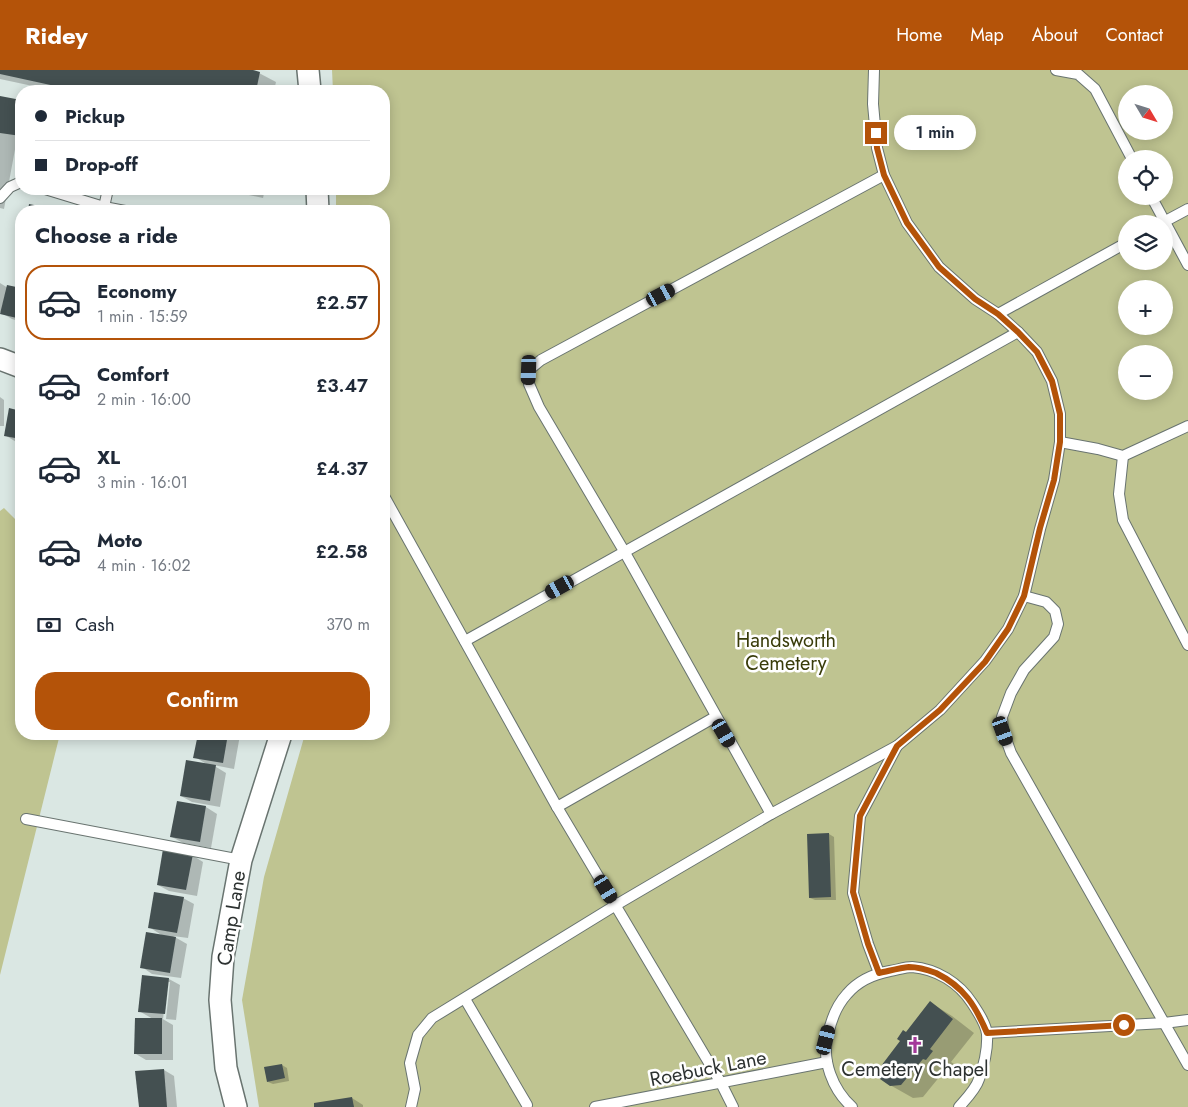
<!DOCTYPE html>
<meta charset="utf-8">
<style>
:root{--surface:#fff;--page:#f2f2f3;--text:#1f2937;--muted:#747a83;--line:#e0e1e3;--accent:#b45309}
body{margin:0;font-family:Jost,sans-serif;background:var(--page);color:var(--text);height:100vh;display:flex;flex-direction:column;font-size:19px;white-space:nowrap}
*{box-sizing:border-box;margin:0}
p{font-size:16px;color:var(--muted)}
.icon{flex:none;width:28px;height:28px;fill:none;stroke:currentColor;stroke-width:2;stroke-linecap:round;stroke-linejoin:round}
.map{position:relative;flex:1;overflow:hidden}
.panel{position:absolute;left:15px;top:135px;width:375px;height:535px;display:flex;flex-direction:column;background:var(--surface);border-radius:20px;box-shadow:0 2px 12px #0003}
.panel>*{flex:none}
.hud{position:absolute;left:15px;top:15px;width:375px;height:110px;border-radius:20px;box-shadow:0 2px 12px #0003;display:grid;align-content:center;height:110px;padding:0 20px;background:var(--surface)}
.needle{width:32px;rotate:128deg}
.buttons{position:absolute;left:1118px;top:15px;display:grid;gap:10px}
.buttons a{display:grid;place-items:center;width:55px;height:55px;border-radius:50%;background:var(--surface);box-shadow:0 2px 12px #0003;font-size:25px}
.end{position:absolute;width:22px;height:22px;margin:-11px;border:6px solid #b45309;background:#fff;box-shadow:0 0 0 2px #fff}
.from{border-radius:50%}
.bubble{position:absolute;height:35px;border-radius:18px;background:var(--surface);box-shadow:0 2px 12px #0003;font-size:16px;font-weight:600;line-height:35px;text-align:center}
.car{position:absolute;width:15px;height:30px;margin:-15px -8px;border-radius:6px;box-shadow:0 0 4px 1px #0007;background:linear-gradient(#222 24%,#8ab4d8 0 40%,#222 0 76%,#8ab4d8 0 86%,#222 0)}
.hud b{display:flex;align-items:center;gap:18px;height:48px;font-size:19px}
.hud b+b{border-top:1px solid var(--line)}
.hud i{width:12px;height:12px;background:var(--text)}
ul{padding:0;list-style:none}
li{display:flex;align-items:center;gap:15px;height:75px;margin:0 10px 8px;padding:0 10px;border:2px solid transparent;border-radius:20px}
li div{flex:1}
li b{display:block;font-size:19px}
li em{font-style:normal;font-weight:600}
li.on{border-color:var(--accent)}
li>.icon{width:45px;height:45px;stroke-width:1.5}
h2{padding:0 20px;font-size:22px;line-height:60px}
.pay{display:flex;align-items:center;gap:12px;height:55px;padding:0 20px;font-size:19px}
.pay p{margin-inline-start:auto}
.button{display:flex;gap:10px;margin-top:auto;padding:10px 20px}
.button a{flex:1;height:58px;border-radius:20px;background:var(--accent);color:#fff;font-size:20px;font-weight:600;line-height:58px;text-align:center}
header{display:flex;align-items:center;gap:30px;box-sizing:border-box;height:70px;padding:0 25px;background:var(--accent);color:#fff}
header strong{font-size:24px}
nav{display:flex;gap:28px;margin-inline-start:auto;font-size:18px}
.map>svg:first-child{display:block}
.green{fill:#bfc491;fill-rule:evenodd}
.shadow{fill:#0003}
.building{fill:#445051}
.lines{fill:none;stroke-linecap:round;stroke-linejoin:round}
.service-casing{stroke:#697470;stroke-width:12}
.minor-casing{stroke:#697470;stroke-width:24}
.service{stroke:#fff;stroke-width:10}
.minor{stroke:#fff;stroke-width:21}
.route{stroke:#b45309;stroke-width:6}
.labels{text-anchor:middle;stroke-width:5;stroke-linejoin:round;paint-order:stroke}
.park-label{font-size:20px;fill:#393c0a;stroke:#fff}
.street-label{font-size:20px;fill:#2d3231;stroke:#fff}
.poi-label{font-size:20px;fill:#2d3231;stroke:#fff}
</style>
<header>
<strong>Ridey</strong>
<nav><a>Home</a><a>Map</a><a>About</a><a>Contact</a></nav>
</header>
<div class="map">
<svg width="1188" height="1037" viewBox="0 0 1188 1037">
<rect width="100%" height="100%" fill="#dae7e3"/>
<!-- green -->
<g class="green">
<path d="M332 0H1188V1037H259L242 930 264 807 305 664H384V141H336V119H384V21H333ZM1126 24H1164V61H1126ZM1126 89H1164V126H1126ZM1126 154H1164V191H1126ZM1126 219H1164V256H1126ZM1126 284H1164V321H1126Z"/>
<path d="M4 438 21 455V664H60L0 905V441Z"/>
</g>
<!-- shadow -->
<g class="shadow">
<path d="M0 0H247L259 3 276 12 274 21H56L0 9Z"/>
<path d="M0 27 21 31V75L16 74 4 139 0 138Z"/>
<path d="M220 119H265L263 128Z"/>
<path d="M0 213 8 218V216L21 220V252L12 249 0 242Z"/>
<path d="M0 327 4 330V356H0Z"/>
<path d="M10 340 21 342V375L5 365Z"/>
<path d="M199 664 240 665 234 699 213 695 226 703 220 737 192 732 181 726 208 695 195 687Z"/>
<path d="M178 732 206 737 217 744 211 778 183 773 172 767Z"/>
<path d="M829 764 834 767 836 830H815L810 828Z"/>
<path d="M192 785 203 792 197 826 169 821 158 815Z"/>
<path d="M183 828 194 834 188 868 173 866 187 874 181 908 152 904 142 897 163 866 149 857Z"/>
<path d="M143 907 169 909 180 915 176 950 166 949 170 912H168L163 949 161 948 173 955V990H146L136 984 153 949 139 941Z"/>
<path d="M931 933 952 946 974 963 951 992 954 994 948 1002 945 1000 923 1027 913 1028 890 1015 907 963Z"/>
<path d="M282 995 287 998 289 1011 273 1014 268 1012Z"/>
<path d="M164 1000 174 1006 177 1037H140Z"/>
<path d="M352 1028 363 1035V1037H316Z"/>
</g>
<!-- building -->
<g class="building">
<path d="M0 0H253L260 2 256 21H78L0 4Z"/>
<path d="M0 26 21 30V66L0 63Z"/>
<path d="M29 134 59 140V141H28Z"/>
<path d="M7 215 21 218V249L0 244Z"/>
<path d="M9 338 21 341V369L4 366Z"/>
<path d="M198 664H228L223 693 193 688Z"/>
<path d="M186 690 216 695 210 731 180 726Z"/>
<path d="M177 731 206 736 200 772 170 767Z"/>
<path d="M829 763 831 827 809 828 807 764Z"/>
<path d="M163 779 193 784 186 820 157 815Z"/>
<path d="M154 822 184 827 177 863 148 858Z"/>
<path d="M146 862 176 867 170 903 140 898Z"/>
<path d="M142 905 169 908 165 944 138 942Z"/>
<path d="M930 931 953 949 930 979 933 981 926 990 923 989 901 1015 890 1016 880 1009 878 1000 900 971 897 969 903 960 906 962Z"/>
<path d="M135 948H162V984H134Z"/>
<path d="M282 994 285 1008 267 1012 264 997Z"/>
<path d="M164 999 167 1037H139L135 1001Z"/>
<path d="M352 1027 354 1037H314V1033Z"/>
</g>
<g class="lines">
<!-- service casing -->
<g class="service-casing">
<g id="service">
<path d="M874 0 873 34 877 78 884 105 907 153 939 197 975 229 998 244 1018 262 1037 282 1052 311 1060 344V372L1054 410 1040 459 1024 526 1008 559 985 591 940 640 897 676 860 746 853 823 868 874 879 903"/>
<path d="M1056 0 1078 4 1095 19 1132 89"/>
<path d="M45 119 104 137 125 141"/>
<path d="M1151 126 1188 195"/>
<path d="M0 128 10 117 21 112"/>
<path d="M104 137 108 119"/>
<path d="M1160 154 1188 139"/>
<path d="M998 244 1126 173"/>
<path d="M1060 372 1098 379 1123 386 1188 356"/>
<path d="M1123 386 1119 424 1123 450 1188 575"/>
<path d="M384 426 557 737 721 1013 733 1037"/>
<path d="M1024 526 1046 532 1055 541 1058 554 1054 567 1024 600 1011 623 1002 647 1003 661 1011 683 1188 995"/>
<path d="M465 571 1018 262"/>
<path d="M557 737 715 647"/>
<path d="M771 744 624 481 539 337 529 314V300L541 290 884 105"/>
<path d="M26 749 241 790"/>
<path d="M465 929 527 1035"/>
<path d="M987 963 1164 953 1188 950"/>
<path d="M411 1037 415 1019 410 993 418 965 432 948 616 835 771 744 897 676"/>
<path d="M595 1037 827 992"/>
<path d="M852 1037C833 1020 821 990 828 965 831 950 836 936 847 924 858 911 874 904 890 901 897 900 905 897 912 897 937 899 959 913 972 933 978 942 986 954 987 964 988 979 984 995 979 1009 976 1019 966 1029 959 1037"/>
</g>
</g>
<!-- minor casing -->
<g class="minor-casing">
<g id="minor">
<path d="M308 0 310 21"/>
<path d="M317 119 318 141"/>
<path d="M0 289 21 297"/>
<path d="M236 1037 226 998 220 930 223 887 241 790 281 664"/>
</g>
</g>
<!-- service -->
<use href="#service" class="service"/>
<!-- minor -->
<use href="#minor" class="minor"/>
</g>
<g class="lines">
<!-- route -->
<path class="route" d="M876 63 877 78 884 105 907 153 918 168 939 197 975 229 998 244 1018 262 1037 282 1052 311 1060 344V372L1054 410 1040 458 1024 526 1008 559 985 592 940 640 897 676 860 746 853 822 868 874 879 903C889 901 899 898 909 897 918 897 928 900 936 903 964 917 975 935 987 963L1124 955"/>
</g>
<!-- icons -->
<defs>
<g id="church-bare" transform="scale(1.35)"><path d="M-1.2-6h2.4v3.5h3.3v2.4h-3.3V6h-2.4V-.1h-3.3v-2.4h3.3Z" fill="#a4399a" stroke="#fff" stroke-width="2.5" paint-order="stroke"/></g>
</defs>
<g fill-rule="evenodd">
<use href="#church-bare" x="915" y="975"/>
</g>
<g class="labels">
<!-- park labels -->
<g class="park-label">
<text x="786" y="577">Handsworth<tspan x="786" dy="23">Cemetery</tspan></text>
</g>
<!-- street labels -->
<g class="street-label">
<text transform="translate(231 848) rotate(-81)" y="7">Camp Lane</text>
<text transform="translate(708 998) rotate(-11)" y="7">Roebuck Lane</text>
</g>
<!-- poi labels -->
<g class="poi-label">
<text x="915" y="1006">Cemetery Chapel</text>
</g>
</g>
</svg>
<div class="buttons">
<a><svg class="needle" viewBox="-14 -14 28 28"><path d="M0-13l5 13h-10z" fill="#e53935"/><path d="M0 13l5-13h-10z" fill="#747a83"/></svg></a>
<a><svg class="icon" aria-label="locate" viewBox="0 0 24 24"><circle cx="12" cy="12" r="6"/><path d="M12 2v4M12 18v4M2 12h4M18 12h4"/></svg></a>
<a><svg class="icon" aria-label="layers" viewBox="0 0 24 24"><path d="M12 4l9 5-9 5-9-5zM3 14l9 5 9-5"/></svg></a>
<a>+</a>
<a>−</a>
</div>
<i class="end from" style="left:1124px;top:955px"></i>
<i class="end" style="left:876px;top:63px"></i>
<div class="bubble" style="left:894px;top:45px;width:82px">1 min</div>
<i class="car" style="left:661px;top:225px;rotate:62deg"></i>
<i class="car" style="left:529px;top:300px;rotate:182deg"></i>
<i class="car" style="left:560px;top:517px;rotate:241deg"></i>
<i class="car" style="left:1003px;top:661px;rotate:160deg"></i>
<i class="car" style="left:724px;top:663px;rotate:150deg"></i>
<i class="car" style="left:606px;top:819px;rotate:149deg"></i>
<i class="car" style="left:826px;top:970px;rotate:14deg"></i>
<div class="hud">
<b><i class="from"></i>Pickup</b>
<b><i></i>Drop-off</b>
</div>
<section class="panel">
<h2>Choose a ride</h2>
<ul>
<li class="on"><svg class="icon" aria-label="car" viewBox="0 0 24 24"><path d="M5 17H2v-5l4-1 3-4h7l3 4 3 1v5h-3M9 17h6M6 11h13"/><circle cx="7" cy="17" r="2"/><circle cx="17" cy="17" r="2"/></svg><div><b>Economy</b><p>1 min · 15:59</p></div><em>£2.57</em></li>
<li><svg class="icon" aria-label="car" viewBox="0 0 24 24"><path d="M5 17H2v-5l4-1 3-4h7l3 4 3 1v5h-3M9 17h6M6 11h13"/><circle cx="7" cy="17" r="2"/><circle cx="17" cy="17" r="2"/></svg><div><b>Comfort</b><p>2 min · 16:00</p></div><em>£3.47</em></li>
<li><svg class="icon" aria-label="car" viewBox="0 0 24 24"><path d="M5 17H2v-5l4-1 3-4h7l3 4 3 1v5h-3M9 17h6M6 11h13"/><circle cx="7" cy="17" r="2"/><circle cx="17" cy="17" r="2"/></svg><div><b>XL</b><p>3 min · 16:01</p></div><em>£4.37</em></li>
<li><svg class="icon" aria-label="car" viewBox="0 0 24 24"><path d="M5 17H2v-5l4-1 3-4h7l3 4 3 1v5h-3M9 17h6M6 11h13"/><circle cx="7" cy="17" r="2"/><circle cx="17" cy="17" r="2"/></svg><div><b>Moto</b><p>4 min · 16:02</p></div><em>£2.58</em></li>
</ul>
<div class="pay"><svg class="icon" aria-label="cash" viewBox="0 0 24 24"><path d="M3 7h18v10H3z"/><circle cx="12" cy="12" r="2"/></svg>Cash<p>370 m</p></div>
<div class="button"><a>Confirm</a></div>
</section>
</div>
